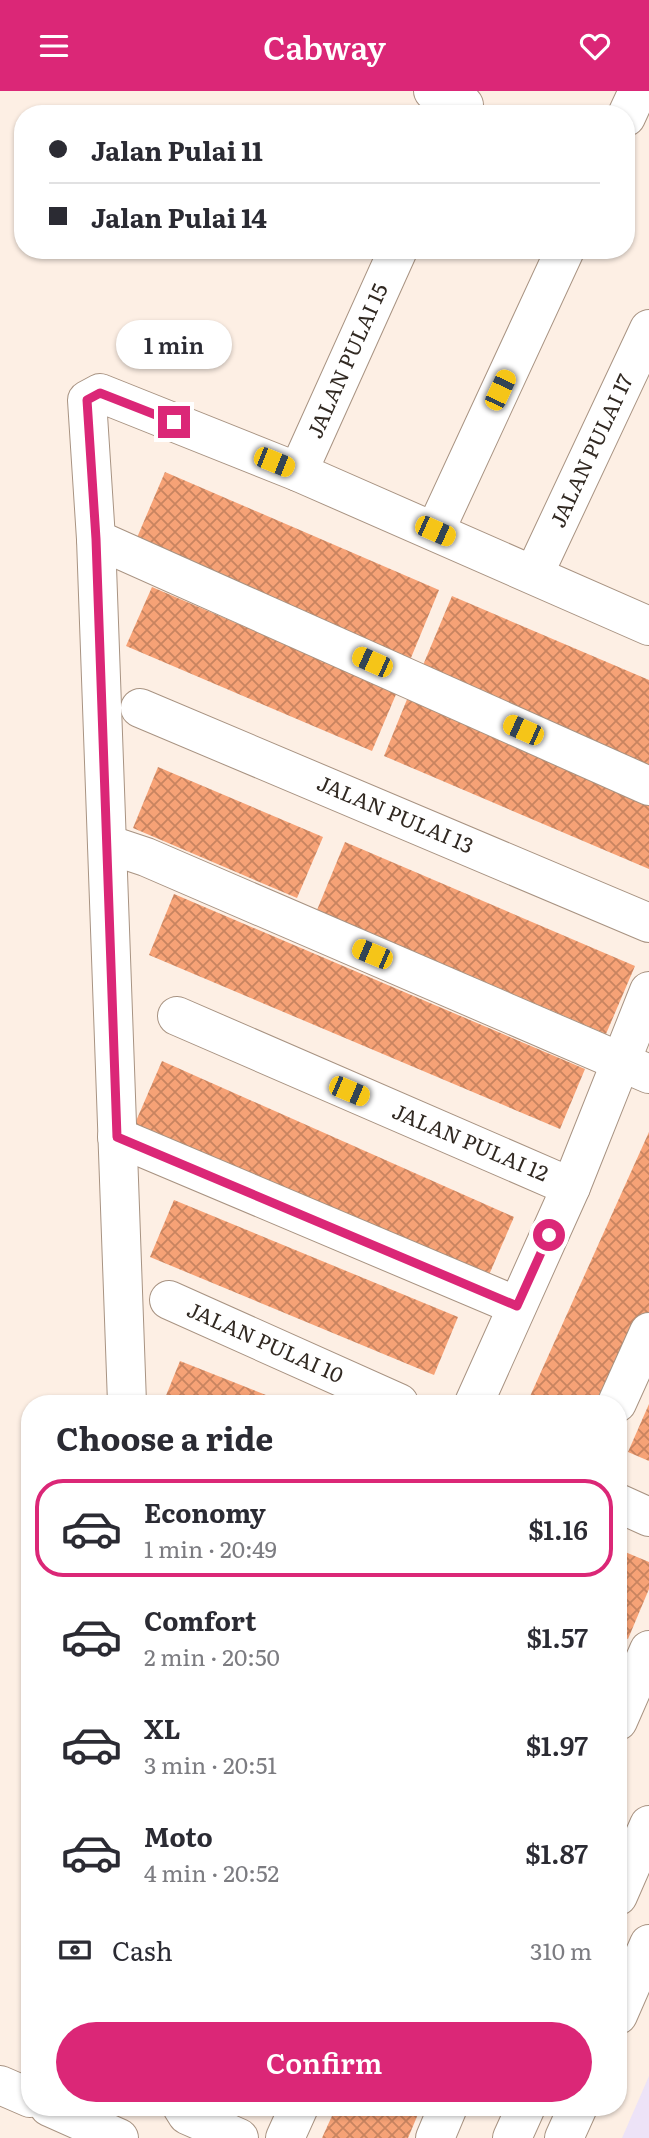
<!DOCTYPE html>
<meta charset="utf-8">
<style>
:root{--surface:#fff;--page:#f7f7f7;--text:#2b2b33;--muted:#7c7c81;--line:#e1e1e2;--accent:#db2777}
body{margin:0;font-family:Literata,serif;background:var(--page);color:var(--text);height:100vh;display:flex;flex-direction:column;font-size:26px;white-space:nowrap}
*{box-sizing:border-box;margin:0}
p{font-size:23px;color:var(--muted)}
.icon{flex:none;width:38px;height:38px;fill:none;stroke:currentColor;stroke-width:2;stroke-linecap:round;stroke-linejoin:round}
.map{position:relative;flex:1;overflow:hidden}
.side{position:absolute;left:21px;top:1304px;width:606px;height:721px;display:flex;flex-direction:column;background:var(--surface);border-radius:28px;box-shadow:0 2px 5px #0004}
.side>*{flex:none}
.hud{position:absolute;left:14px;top:14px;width:621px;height:154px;border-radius:28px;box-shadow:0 2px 5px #0004;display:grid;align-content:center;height:154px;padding:0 35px;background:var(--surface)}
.end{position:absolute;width:32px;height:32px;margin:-16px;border:9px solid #db2777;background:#fff;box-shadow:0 0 0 4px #fff}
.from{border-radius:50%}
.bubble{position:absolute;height:49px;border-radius:24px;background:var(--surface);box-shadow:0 2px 5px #0004;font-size:23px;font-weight:600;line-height:49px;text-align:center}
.car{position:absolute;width:21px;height:42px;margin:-21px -10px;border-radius:9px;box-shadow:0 0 5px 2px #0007;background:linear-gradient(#f5c518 24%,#345 0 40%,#f5c518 0 76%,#345 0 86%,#f5c518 0)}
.hud b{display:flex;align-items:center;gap:24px;height:66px;font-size:26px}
.hud b+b{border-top:2px solid var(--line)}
.hud i{width:18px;height:18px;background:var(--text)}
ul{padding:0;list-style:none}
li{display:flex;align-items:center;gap:21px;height:98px;margin:0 14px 10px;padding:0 21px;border:4px solid transparent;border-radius:28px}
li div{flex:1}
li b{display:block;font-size:26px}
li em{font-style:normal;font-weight:600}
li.on{border-color:var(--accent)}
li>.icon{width:63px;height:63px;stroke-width:1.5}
h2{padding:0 35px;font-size:32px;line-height:84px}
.pay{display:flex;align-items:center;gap:18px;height:77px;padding:0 35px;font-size:26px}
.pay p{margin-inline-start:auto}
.button{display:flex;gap:14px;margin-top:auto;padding:14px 35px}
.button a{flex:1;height:80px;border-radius:42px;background:var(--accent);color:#fff;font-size:28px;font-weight:600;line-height:80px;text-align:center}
header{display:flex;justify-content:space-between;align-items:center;height:91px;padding:0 35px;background:var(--accent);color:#fff;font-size:32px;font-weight:600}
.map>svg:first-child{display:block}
.commercial{fill:#ede3f7}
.building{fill:url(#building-cross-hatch)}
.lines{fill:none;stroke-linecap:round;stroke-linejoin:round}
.minor-casing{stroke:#a89382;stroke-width:40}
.major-casing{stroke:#a89382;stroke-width:40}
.minor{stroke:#fff;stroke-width:38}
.major{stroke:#fff;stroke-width:38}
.route{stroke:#db2777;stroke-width:9}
.labels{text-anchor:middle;stroke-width:5;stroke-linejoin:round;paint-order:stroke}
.street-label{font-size:21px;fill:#312922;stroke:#fff}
</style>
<header><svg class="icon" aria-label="menu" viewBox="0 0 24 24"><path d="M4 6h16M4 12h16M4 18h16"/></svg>Cabway<svg class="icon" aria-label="heart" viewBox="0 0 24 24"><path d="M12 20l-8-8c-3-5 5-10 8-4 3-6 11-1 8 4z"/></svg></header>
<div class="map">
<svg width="649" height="2047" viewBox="0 0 649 2047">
<defs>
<pattern id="building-cross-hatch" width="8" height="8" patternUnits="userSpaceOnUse" patternTransform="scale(1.75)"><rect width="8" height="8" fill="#f6a276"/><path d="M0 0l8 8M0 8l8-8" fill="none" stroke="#c88460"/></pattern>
</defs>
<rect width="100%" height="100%" fill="#fdefe4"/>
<!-- commercial -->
<path class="commercial" d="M649 1985V2047H622Z"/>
<!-- building -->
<g class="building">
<path d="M165 381 439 499 408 574 133 456Z"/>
<path d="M152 496 397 601 372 660 126 555Z"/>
<path d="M452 505 649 589V677L421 579Z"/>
<path d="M408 606 649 708V778L384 665Z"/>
<path d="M158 676 323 746 297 807 133 737Z"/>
<path d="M345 751 635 875 606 943 317 819Z"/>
<path d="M174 803 585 978 560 1038 149 864Z"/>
<path d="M162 970 514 1126 485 1193 133 1037Z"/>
<path d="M649 1041V1221L608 1312H527Z"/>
<path d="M174 1109 458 1226 434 1284 150 1166Z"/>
<path d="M180 1270 286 1312H163Z"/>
<path d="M649 1313V1370L628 1361Z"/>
<path d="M618 1458 649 1471V1498L628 1548 618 1544Z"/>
<path d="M336 2016H421L408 2047H322Z"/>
</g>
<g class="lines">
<!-- minor casing -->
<g class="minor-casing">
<g id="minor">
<path d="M433 0 464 14"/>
<path d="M626 26 638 0"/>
<path d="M298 381 398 159"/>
<path d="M435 440 565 159"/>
<path d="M96 448 649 695"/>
<path d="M534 483 649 238"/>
<path d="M140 617 649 832"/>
<path d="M107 753 146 766 649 983"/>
<path d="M177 925 571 1096"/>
<path d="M117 1046 517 1215"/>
<path d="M169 1209 399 1312"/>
<path d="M127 1312 96 448 87 309 100 302 298 381 649 535"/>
<path d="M474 1312 571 1096 649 900"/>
<path d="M617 1312 649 1241"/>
<path d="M618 1412 649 1426"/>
<path d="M618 1630 649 1559"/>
<path d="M182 2016 187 2024 239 2047"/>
<path d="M285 2047 299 2016"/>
<path d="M435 2047 448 2016"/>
</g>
</g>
<!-- major casing -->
<g class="major-casing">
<g id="major">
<path d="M618 1805 649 1734"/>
<path d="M618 1924 649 1853"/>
<path d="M0 1994 30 2007"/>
<path d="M49 2016 119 2047"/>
<path d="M512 2047 526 2016"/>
<path d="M564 2047 578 2016"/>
</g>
</g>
<!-- minor -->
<use href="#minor" class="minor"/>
<!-- major -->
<use href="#major" class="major"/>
</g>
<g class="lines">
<!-- route -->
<path class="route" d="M174 331 100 302 87 309 96 448 117 1046 517 1215 549 1144"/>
</g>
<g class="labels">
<!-- street labels -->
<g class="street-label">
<text transform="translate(348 270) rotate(-66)" y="7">JALAN PULAI 15</text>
<text transform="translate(592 360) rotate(-65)" y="7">JALAN PULAI 17</text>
<text transform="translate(395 724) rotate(23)" y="7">JALAN PULAI 13</text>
<text transform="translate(470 1052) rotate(23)" y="7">JALAN PULAI 12</text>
<text transform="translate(265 1252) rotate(24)" y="7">JALAN PULAI 10</text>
</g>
</g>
</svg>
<i class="end from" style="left:549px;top:1144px"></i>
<i class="end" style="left:174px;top:331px"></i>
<div class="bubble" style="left:116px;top:229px;width:116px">1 min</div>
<i class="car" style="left:500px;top:299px;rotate:25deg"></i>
<i class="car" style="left:274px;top:371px;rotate:112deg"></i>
<i class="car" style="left:435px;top:440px;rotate:114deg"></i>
<i class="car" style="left:372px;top:571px;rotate:294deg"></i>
<i class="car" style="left:523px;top:639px;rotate:294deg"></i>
<i class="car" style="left:372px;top:863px;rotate:293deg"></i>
<i class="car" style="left:349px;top:1000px;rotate:113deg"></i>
<div class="hud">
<b><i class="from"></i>Jalan Pulai 11</b>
<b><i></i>Jalan Pulai 14</b>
</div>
<section class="side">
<h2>Choose a ride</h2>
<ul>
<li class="on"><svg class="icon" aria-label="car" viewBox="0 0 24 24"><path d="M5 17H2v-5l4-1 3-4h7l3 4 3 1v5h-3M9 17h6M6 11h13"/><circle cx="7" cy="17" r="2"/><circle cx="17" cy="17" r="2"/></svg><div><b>Economy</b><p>1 min · 20:49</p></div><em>$1.16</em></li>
<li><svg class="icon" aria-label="car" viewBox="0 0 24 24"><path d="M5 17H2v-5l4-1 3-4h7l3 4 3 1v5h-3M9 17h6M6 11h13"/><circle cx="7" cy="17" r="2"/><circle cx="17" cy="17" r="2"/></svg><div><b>Comfort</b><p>2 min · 20:50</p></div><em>$1.57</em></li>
<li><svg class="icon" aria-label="car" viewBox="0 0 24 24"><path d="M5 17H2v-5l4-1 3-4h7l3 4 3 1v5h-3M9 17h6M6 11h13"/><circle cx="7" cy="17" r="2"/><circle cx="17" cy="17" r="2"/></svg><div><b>XL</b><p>3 min · 20:51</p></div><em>$1.97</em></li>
<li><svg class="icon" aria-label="car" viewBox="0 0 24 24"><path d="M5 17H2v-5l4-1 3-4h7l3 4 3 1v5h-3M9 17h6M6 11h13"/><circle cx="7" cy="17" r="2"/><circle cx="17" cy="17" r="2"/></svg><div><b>Moto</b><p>4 min · 20:52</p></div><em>$1.87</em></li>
</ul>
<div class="pay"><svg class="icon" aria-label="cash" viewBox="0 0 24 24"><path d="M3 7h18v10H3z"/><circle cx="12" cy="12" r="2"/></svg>Cash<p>310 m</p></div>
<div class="button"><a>Confirm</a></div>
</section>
</div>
